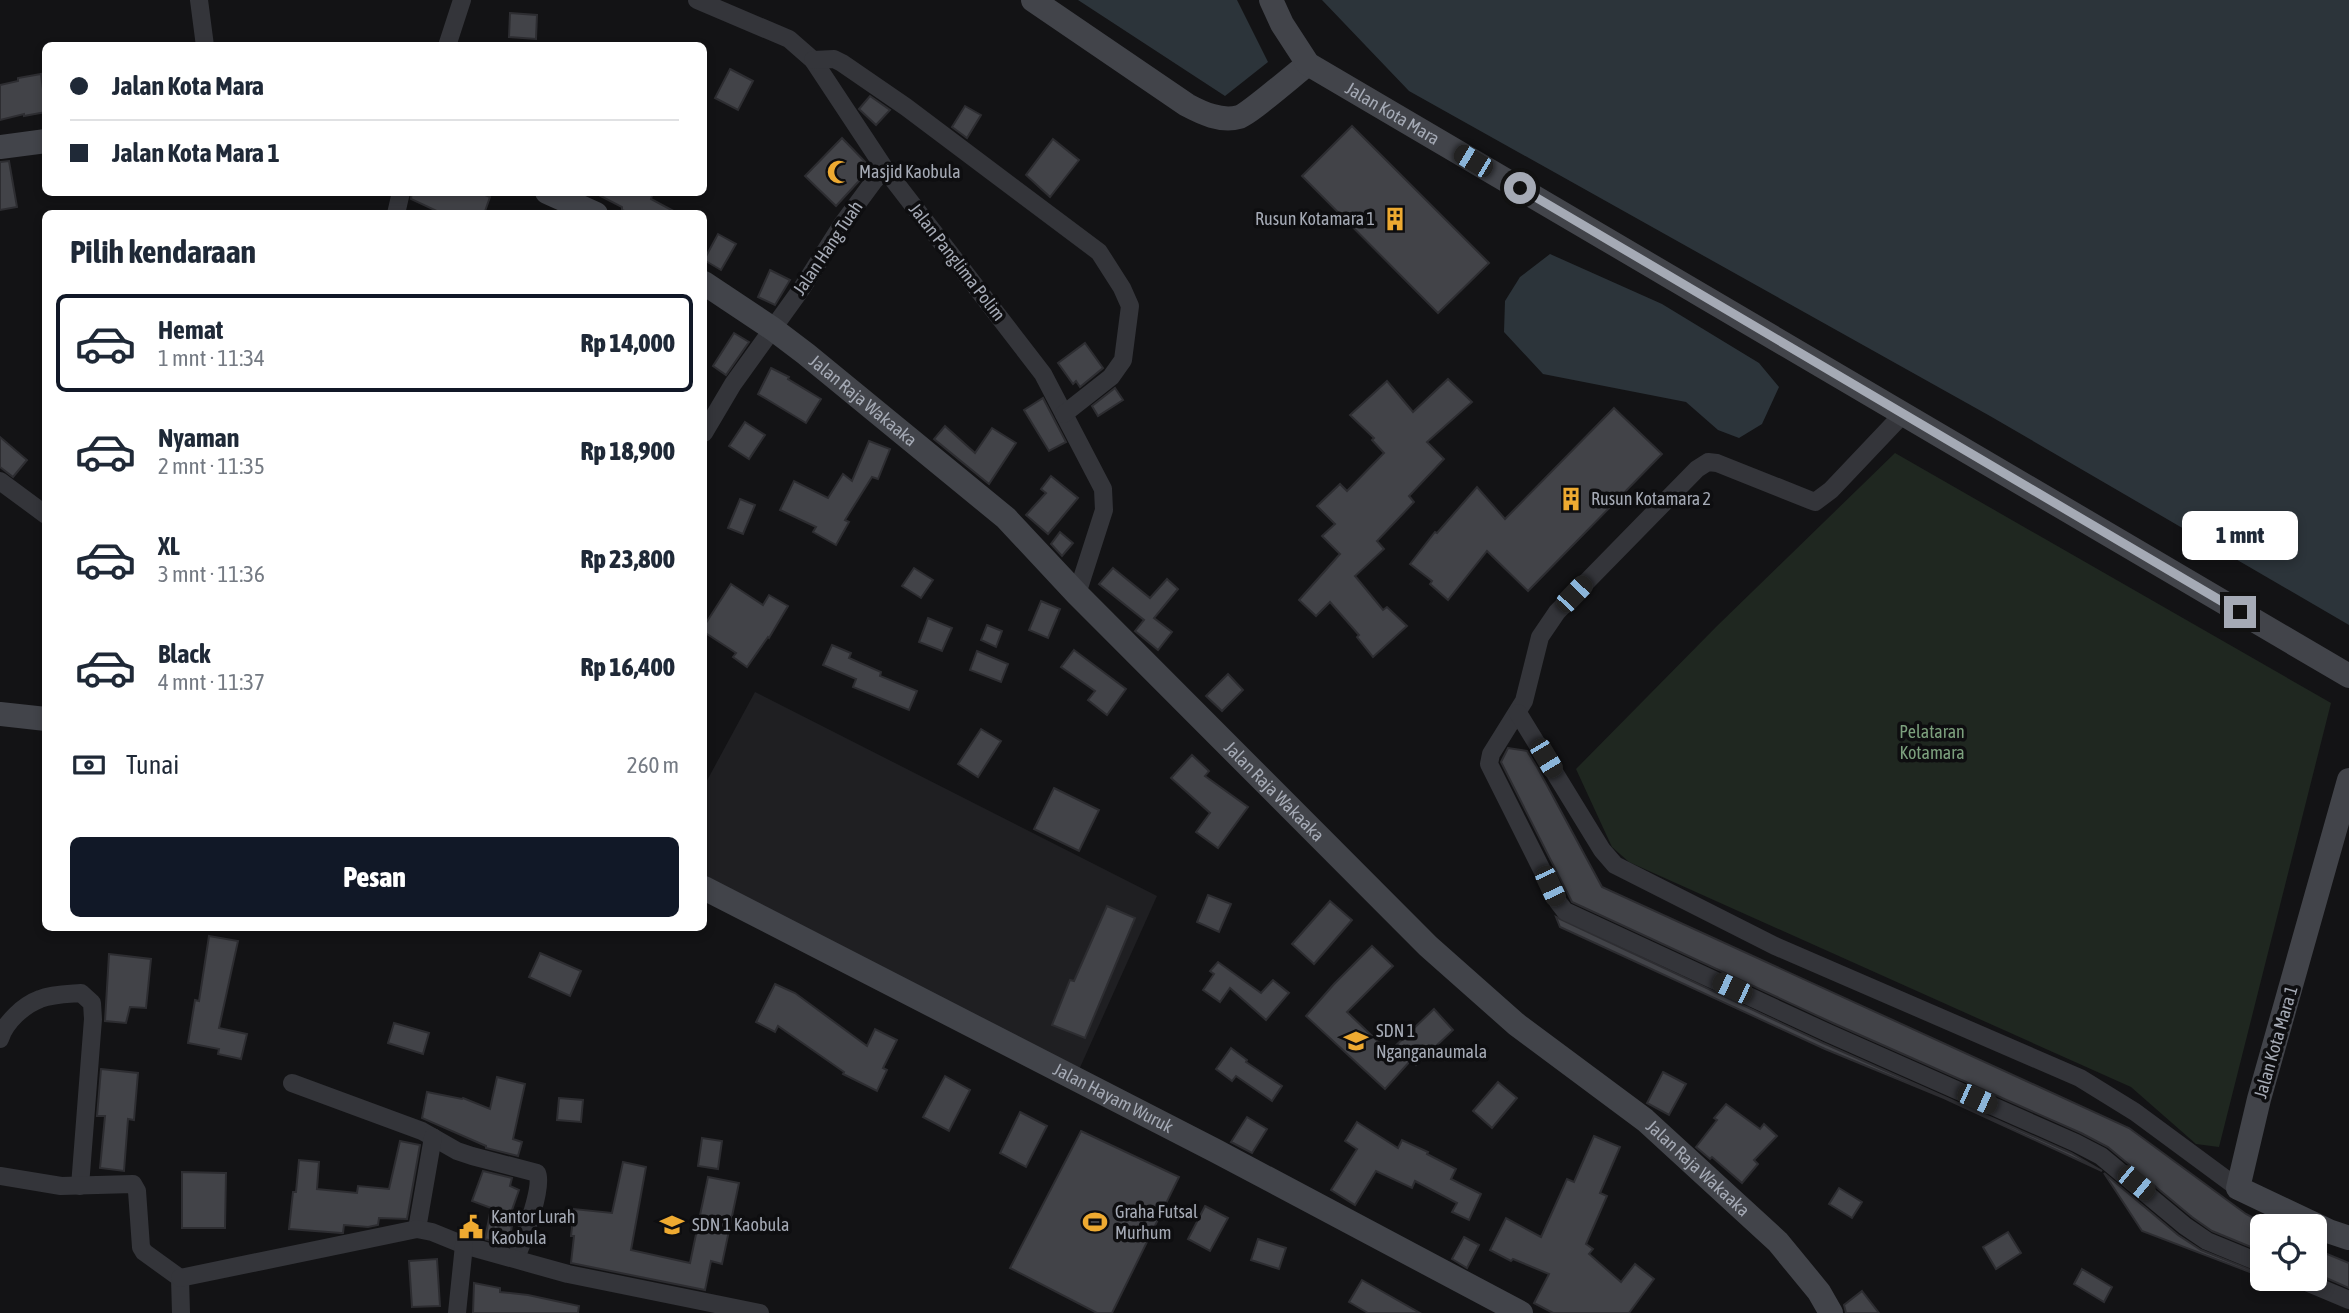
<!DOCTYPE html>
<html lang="id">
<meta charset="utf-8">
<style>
:root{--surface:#fff;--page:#f2f2f3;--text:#1f2937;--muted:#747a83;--line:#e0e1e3;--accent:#111827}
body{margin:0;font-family:"Asap Condensed",sans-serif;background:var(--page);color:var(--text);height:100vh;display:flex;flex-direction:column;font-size:26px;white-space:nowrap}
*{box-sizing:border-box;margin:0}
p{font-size:23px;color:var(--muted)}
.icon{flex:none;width:38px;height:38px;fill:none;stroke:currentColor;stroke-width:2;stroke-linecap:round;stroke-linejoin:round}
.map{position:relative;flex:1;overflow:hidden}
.side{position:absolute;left:42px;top:210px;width:665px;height:721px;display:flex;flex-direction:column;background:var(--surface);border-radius:10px;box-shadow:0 4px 10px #0003}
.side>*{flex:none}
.guide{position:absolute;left:42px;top:42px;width:665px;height:154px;border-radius:10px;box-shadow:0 4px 10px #0003;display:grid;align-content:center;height:154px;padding:0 28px;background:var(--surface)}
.tools{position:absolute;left:2250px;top:1214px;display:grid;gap:14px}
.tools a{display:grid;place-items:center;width:77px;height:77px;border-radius:10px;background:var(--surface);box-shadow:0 4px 10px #0003;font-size:35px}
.end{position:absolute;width:32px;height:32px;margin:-16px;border:9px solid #a5aab5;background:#111;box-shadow:0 0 0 4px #111}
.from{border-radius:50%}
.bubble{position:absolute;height:49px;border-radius:10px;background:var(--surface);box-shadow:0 4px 10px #0003;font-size:23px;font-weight:800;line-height:49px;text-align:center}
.car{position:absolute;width:21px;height:42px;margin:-21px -10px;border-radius:9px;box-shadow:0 0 5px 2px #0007;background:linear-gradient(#222 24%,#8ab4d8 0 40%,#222 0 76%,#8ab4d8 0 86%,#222 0)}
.guide b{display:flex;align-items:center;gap:24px;height:66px;font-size:26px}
.guide b+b{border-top:2px solid var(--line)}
.guide i{width:18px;height:18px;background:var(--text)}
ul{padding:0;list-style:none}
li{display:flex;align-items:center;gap:21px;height:98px;margin:0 14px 10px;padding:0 14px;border:4px solid transparent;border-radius:10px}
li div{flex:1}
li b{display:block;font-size:26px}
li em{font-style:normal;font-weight:800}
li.selected{border-color:var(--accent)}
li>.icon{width:63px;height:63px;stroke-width:1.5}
h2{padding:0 28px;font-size:32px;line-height:84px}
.pay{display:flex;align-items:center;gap:18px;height:77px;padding:0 28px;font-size:26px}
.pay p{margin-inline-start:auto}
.action{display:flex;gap:14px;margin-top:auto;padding:14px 28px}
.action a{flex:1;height:80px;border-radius:10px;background:var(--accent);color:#fff;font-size:28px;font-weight:800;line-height:80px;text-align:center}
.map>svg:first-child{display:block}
.built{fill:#1f1f22}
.green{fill:#1f2720}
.water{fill:#2c343a}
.building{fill:#424348;stroke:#2d2d31;stroke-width:2}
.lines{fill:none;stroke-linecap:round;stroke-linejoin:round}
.street{stroke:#34353a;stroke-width:18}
.secondary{stroke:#42444a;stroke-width:24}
.route{stroke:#a5aab5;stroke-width:9}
.labels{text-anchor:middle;stroke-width:7;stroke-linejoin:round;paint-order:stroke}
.street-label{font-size:18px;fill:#a5aab5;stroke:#0e0e10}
.poi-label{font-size:18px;fill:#a5aab5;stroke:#0e0e10;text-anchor:start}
.park-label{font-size:18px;fill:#7ca07d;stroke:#0e0e10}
</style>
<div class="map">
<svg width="2349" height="1313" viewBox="0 0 2349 1313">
<rect width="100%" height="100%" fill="#131315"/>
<!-- built -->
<path class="built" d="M755 692 1157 896 1078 1072 704 880V786Z"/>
<!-- green -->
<path class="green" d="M1895 453 2331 703 2219 1147 2196 1144 2131 1087 1629 862 1612 847 1576 769 1717 626Z"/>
<!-- water -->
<g class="water">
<path d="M1078 0H1237L1268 62 1225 96Z"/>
<path d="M1322 0H2349V625L1990 416 1409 91Z"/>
<path d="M1550 254 1662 304 1759 363 1779 387 1762 424 1739 438 1718 430 1686 402 1543 374 1504 332 1505 301 1520 277Z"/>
</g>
<!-- building -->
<g class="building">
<path d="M510 13 537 15 536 39 509 37Z"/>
<path d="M730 69 753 81 738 110 715 98Z"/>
<path d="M41 74 46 112 24 116V114L0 120V85L18 81V78Z"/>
<path d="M870 96 890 110 876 125 859 109Z"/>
<path d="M965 106 981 115 967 138 952 127Z"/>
<path d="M1352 126 1489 263 1438 313 1302 176Z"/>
<path d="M842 138 871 168 836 206 805 176Z"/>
<path d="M1053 139 1079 160 1050 197 1026 175Z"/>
<path d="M9 161 17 207 0 210V162Z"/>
<path d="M412 192H478L490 197 484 214H443L411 199Z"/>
<path d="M593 192H653L651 199 679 214H632L622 210V207Z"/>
<path d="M718 234 736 244 721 270 704 260Z"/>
<path d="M770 270 790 280 775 305 758 297Z"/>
<path d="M734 333 749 342 726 375 713 366Z"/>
<path d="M1085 343 1103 368 1080 387 1076 381 1073 384 1058 363Z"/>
<path d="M771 368 789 377 788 379 821 399 806 423 758 394Z"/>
<path d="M1448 379 1472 402 1427 442 1444 459 1409 496 1414 502 1377 541 1384 549 1355 576 1383 610 1387 607 1407 626 1373 657 1357 637 1359 635 1330 602 1316 616 1299 600 1340 554 1322 536 1335 524 1317 506 1340 484 1347 491 1384 453 1372 440 1374 438 1350 415 1387 381 1413 412Z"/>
<path d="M1115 388 1123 400 1098 416 1092 406Z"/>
<path d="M1043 398 1066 442 1049 451 1024 410Z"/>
<path d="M1614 408 1662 454 1528 591 1487 551 1448 600 1430 584 1432 581 1410 564 1435 532 1437 533 1477 487 1505 519Z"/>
<path d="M745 422 765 435 749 459 729 446Z"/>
<path d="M945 426 975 453 992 428 1016 443 989 484 934 439Z"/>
<path d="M0 437 27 460 13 477 0 467Z"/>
<path d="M869 441 890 449 878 479 872 477 845 520 849 522 836 545 813 532 816 527 780 510 794 481 828 498 843 474 852 481Z"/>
<path d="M1051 476 1078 498 1048 534 1026 515 1046 493 1041 489Z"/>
<path d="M740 499 755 505 743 534 728 528Z"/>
<path d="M1060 532 1073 543 1062 556 1051 544Z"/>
<path d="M914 568 933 580 921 598 902 586Z"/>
<path d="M1113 568 1150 598 1167 579 1178 589 1154 618 1172 632 1158 650 1135 631 1144 620 1099 584Z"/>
<path d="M731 584 763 605 769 595 788 606 769 638 768 637 747 667 733 657 736 653 704 632V626Z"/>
<path d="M1041 601 1060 609 1048 638 1029 630Z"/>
<path d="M928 618 952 628 942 651 919 642Z"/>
<path d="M987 625 1002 631 996 647 981 640Z"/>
<path d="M832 645 851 653 849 658 881 672 880 676 917 691 909 710 853 687 856 679 823 665Z"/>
<path d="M1074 650 1126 689 1107 715 1088 700 1095 691 1061 667Z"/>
<path d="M977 651 1008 664 1001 682 970 670Z"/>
<path d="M1228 674 1243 690 1222 711 1206 696Z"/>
<path d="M981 729 1001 741 978 777 958 764Z"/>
<path d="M1508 748 1527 751 1537 767 1602 887 2129 1128 2246 1214 2263 1223V1252L2212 1231 2192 1217 2108 1147 2081 1133 1833 1023 1572 902 1501 762Z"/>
<path d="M1192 755 1209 771 1205 776 1248 807 1218 848 1196 832 1210 813 1171 778Z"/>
<path d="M1054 788 1099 810 1079 851 1034 829Z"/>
<path d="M1208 895 1231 904 1219 932 1197 922Z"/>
<path d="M1330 901 1352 920 1314 964 1292 944Z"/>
<path d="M1107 906 1135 918 1085 1038 1052 1025 1070 980 1074 981Z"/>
<path d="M1556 917 1823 1043 2071 1153 2102 1171 1944 1098 1825 1049 1560 927Z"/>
<path d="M209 936 238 941 219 1028 247 1034 241 1059 218 1054 219 1049 188 1043 195 1000 199 1001Z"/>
<path d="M1372 946 1393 966 1347 1012 1389 1052 1434 1009 1453 1030 1416 1065 1411 1060 1385 1089 1306 1016 1334 984Z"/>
<path d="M540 953 581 971 570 996 529 977Z"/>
<path d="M109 954 151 959 146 1008 130 1007 126 1023 105 1021Z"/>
<path d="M1218 962 1261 993 1273 980 1289 993 1266 1020 1230 988 1220 1002 1203 990 1214 974 1210 971Z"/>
<path d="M775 984 795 993 867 1046 875 1029 897 1040 883 1068 887 1070 877 1091 843 1074 844 1072 778 1026 775 1032 756 1022Z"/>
<path d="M394 1023 429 1033 423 1054 388 1043Z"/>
<path d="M1231 1048 1247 1060 1246 1062 1282 1086 1272 1101 1236 1076 1232 1081 1216 1069Z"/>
<path d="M101 1069 138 1073 134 1120 128 1119 124 1171 100 1168 105 1116H97Z"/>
<path d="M1663 1072 1686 1084 1669 1115 1647 1103Z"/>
<path d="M945 1076 970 1090 949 1131 923 1117Z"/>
<path d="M497 1077 525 1084 513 1139 522 1142 518 1156 486 1148V1146L422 1118 427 1092 462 1099 463 1098 490 1109Z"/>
<path d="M1498 1082 1517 1098 1492 1128 1473 1111Z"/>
<path d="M559 1098 583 1100 581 1122 557 1120Z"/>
<path d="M1726 1104 1760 1129 1764 1124 1777 1136 1754 1160 1758 1164 1742 1183 1712 1157 1710 1159 1696 1147 1717 1120 1714 1118Z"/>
<path d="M1020 1112 1047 1126 1026 1167 1000 1153Z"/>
<path d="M1247 1117 1267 1129 1252 1153 1231 1142Z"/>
<path d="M1357 1122 1398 1148 1402 1140 1428 1152 1427 1154 1456 1169 1451 1179 1481 1194 1469 1220 1452 1212 1457 1203 1415 1181 1412 1188 1376 1171 1355 1205 1331 1190 1357 1149 1345 1141Z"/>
<path d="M1081 1131 1179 1177 1112 1313H1097L1010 1268Z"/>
<path d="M1594 1136 1620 1147 1600 1193 1607 1196 1586 1244 1593 1249 1589 1254 1621 1282 1635 1264 1654 1279 1629 1313H1553L1534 1303 1549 1274 1513 1259 1511 1261 1490 1250 1506 1218 1541 1237 1567 1179 1574 1182Z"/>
<path d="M702 1138 722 1141 718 1169 698 1166Z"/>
<path d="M400 1141 420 1145 407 1219 379 1218 378 1225 368 1227 344 1225 343 1233H341L289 1229 293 1192H296L299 1160 319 1162 317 1189 357 1193 358 1186 389 1189Z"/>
<path d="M623 1162 646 1167 631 1250 690 1263 708 1177 739 1183 722 1264 711 1261 705 1290 571 1263 574 1236H571L574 1209 612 1213Z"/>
<path d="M483 1171 512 1178 510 1186 519 1190 507 1224 512 1225 509 1246 485 1239 491 1208 472 1201Z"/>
<path d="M182 1172 226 1173 225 1228H182Z"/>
<path d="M2104 1173 2178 1235 2201 1250 2263 1275V1277L2142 1231Z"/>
<path d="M1839 1188 1862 1202 1852 1218 1829 1204Z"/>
<path d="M1205 1206 1228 1218 1210 1251 1188 1239Z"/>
<path d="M2008 1232 2021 1253 1996 1269 1983 1247Z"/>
<path d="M1464 1237 1479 1245 1467 1268 1452 1259Z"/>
<path d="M1258 1239 1286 1248 1279 1269 1251 1260Z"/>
<path d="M2315 1249 2349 1263V1288L2315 1273Z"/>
<path d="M437 1259 440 1306 412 1307 409 1261Z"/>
<path d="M2082 1269 2112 1287 2104 1302 2074 1284Z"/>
<path d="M2273 1279H2288L2290 1285 2295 1290 2273 1282Z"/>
<path d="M1362 1280 1420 1313H1368L1349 1302Z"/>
<path d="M474 1283 500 1288V1292L528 1295 579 1306 578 1313H473Z"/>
<path d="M1862 1291 1879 1313H1846L1844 1305Z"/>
</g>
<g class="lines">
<!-- street -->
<g class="street">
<path d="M199 0 205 46"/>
<path d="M697 0 789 39 813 60 885 169 1043 374 1103 489 1104 510 1077 594"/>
<path d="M447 46 462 0"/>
<path d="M813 60 834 59 842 63 906 107 1099 252 1122 288 1130 306 1123 360 1111 377 1064 414"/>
<path d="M396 214 401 192"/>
<path d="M1904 413 1831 490 1815 502 1717 463 1708 462 1697 469 1557 612 1540 637 1524 701 1491 754 1489 764 1558 902 1565 911 1828 1033 2076 1143 2101 1156 2185 1226 2207 1241 2263 1264"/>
<path d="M704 433 733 384 802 288 843 223 874 181 885 169"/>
<path d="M0 481 46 515"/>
<path d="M1518 713 1602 850 1615 865 1775 946 2080 1078 2135 1112 2238 1188"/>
<path d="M0 1039C5 1022 24 1005 40 999 52 994 68 994 81 993L92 1003 93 1019 80 1186"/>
<path d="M292 1083 422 1131 457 1151 472 1156 537 1173C544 1187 522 1243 516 1258"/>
<path d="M0 1176 61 1186 133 1184 137 1191 141 1247 144 1252 180 1278 181 1313"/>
<path d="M417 1229 433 1137"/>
<path d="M180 1278 417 1229 432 1232 464 1245 568 1274 760 1313"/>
<path d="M2299 1279 2349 1300"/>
<path d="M457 1313 464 1245"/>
</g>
<!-- secondary -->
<g class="secondary">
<path d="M1033 0 1187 105C1202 113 1221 122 1239 117 1249 114 1296 73 1308 64"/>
<path id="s1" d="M1271 0 1282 24 1308 64 2349 676"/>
<path d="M0 147 46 141"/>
<path d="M547 192 596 214"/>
<path id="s2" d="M704 283 773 329 806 354 1006 518 1077 594 1428 946 1516 1024 1645 1120 1778 1242 1819 1292 1831 1313"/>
<path d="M0 714 46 719"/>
<path d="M2349 780 2259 1099 2238 1188 2331 1232 2349 1238"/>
<path id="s3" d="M704 888 1216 1151 1521 1313"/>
</g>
</g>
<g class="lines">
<!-- route -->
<path class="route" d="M1520 188 2240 612"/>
</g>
<!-- icons -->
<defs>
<g id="mosque-bare" transform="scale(1.89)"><path d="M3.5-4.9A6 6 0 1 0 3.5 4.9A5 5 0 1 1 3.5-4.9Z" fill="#eeaa31" stroke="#0e0e10" stroke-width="2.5" paint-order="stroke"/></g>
<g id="building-bare" transform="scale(1.89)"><path d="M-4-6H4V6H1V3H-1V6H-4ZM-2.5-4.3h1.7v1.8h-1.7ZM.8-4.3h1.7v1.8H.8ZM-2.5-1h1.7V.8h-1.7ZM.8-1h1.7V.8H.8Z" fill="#eeaa31" stroke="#0e0e10" stroke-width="2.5" paint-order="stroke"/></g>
<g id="school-bare" transform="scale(1.89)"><path d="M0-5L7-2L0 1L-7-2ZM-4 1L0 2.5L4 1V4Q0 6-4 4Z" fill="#eeaa31" stroke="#0e0e10" stroke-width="2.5" paint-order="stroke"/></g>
<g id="stadium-bare" transform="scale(1.89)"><path d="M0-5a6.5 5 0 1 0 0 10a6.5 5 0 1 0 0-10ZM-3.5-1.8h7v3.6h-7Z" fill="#eeaa31" stroke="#0e0e10" stroke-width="2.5" paint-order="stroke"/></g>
<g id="civic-bare" transform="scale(1.89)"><path d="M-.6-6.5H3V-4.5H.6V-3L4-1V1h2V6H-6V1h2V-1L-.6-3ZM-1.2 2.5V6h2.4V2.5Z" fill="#eeaa31" stroke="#0e0e10" stroke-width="2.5" paint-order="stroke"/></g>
</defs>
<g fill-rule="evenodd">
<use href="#mosque-bare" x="839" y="172"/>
<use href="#building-bare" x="1395" y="219"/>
<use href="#building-bare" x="1571" y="499"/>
<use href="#school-bare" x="1356" y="1041"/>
<use href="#stadium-bare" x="1095" y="1222"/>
<use href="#school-bare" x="672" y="1225"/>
<use href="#civic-bare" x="471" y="1227"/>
</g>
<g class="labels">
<!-- street labels -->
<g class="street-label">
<text dy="6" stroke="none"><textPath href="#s1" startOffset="172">Jalan Kota Mara</textPath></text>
<text transform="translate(828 248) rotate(-56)" y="6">Jalan Hang Tuah</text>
<text transform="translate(957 262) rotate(52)" y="6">Jalan Panglima Polim</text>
<text dy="6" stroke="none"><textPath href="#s2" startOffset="198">Jalan Raja Wakaaka</textPath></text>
<text dy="6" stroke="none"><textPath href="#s2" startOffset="766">Jalan Raja Wakaaka</textPath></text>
<text transform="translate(2276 1042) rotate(-74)" y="6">Jalan Kota Mara 1</text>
<text dy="6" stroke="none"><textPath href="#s3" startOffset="460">Jalan Hayam Wuruk</textPath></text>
<text dy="6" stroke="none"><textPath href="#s2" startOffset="1334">Jalan Raja Wakaaka</textPath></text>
</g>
<!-- poi labels -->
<g class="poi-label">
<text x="859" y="178">Masjid Kaobula</text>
<text x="1375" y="225" text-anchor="end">Rusun Kotamara 1</text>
<text x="1591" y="505">Rusun Kotamara 2</text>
<text x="1376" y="1037">SDN 1<tspan x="1376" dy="21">Nganganaumala</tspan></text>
<text x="1115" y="1218">Graha Futsal<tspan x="1115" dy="21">Murhum</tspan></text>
<text x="491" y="1223">Kantor Lurah<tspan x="491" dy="21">Kaobula</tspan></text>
<text x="692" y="1231">SDN 1 Kaobula</text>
</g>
<!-- park labels -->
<g class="park-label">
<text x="1932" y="738">Pelataran<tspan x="1932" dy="21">Kotamara</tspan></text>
</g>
</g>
</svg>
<div class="tools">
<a><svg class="icon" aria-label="locate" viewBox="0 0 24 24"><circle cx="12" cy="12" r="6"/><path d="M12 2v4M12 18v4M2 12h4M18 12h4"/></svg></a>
</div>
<i class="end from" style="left:1520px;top:188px"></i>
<i class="end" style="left:2240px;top:612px"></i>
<div class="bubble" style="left:2182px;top:511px;width:116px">1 mnt</div>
<i class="car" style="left:1473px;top:161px;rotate:301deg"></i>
<i class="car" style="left:1574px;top:594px;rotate:44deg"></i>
<i class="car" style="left:1546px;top:758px;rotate:149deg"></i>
<i class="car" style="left:1550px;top:886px;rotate:155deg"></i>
<i class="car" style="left:1732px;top:988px;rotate:295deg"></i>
<i class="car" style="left:1977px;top:1099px;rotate:114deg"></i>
<i class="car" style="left:2136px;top:1183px;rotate:130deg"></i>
<div class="guide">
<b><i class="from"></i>Jalan Kota Mara</b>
<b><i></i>Jalan Kota Mara 1</b>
</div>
<section class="side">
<h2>Pilih kendaraan</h2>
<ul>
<li class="selected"><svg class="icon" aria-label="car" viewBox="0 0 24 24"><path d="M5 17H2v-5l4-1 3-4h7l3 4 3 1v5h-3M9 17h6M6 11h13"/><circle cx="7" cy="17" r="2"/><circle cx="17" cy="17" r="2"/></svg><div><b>Hemat</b><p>1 mnt · 11:34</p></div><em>Rp 14,000</em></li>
<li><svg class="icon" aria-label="car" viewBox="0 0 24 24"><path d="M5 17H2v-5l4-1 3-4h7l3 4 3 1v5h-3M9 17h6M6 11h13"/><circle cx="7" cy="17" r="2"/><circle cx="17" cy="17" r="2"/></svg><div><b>Nyaman</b><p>2 mnt · 11:35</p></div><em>Rp 18,900</em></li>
<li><svg class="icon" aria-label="car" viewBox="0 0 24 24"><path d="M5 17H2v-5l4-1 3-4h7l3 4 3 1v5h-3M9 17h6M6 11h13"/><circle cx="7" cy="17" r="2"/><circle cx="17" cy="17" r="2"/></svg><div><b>XL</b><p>3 mnt · 11:36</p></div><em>Rp 23,800</em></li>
<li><svg class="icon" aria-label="car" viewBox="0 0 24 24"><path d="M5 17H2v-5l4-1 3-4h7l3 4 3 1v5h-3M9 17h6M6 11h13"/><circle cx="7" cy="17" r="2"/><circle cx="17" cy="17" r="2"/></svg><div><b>Black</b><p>4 mnt · 11:37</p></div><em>Rp 16,400</em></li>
</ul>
<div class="pay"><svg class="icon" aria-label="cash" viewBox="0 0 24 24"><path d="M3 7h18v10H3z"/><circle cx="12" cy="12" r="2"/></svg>Tunai<p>260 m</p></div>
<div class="action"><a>Pesan</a></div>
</section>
</div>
